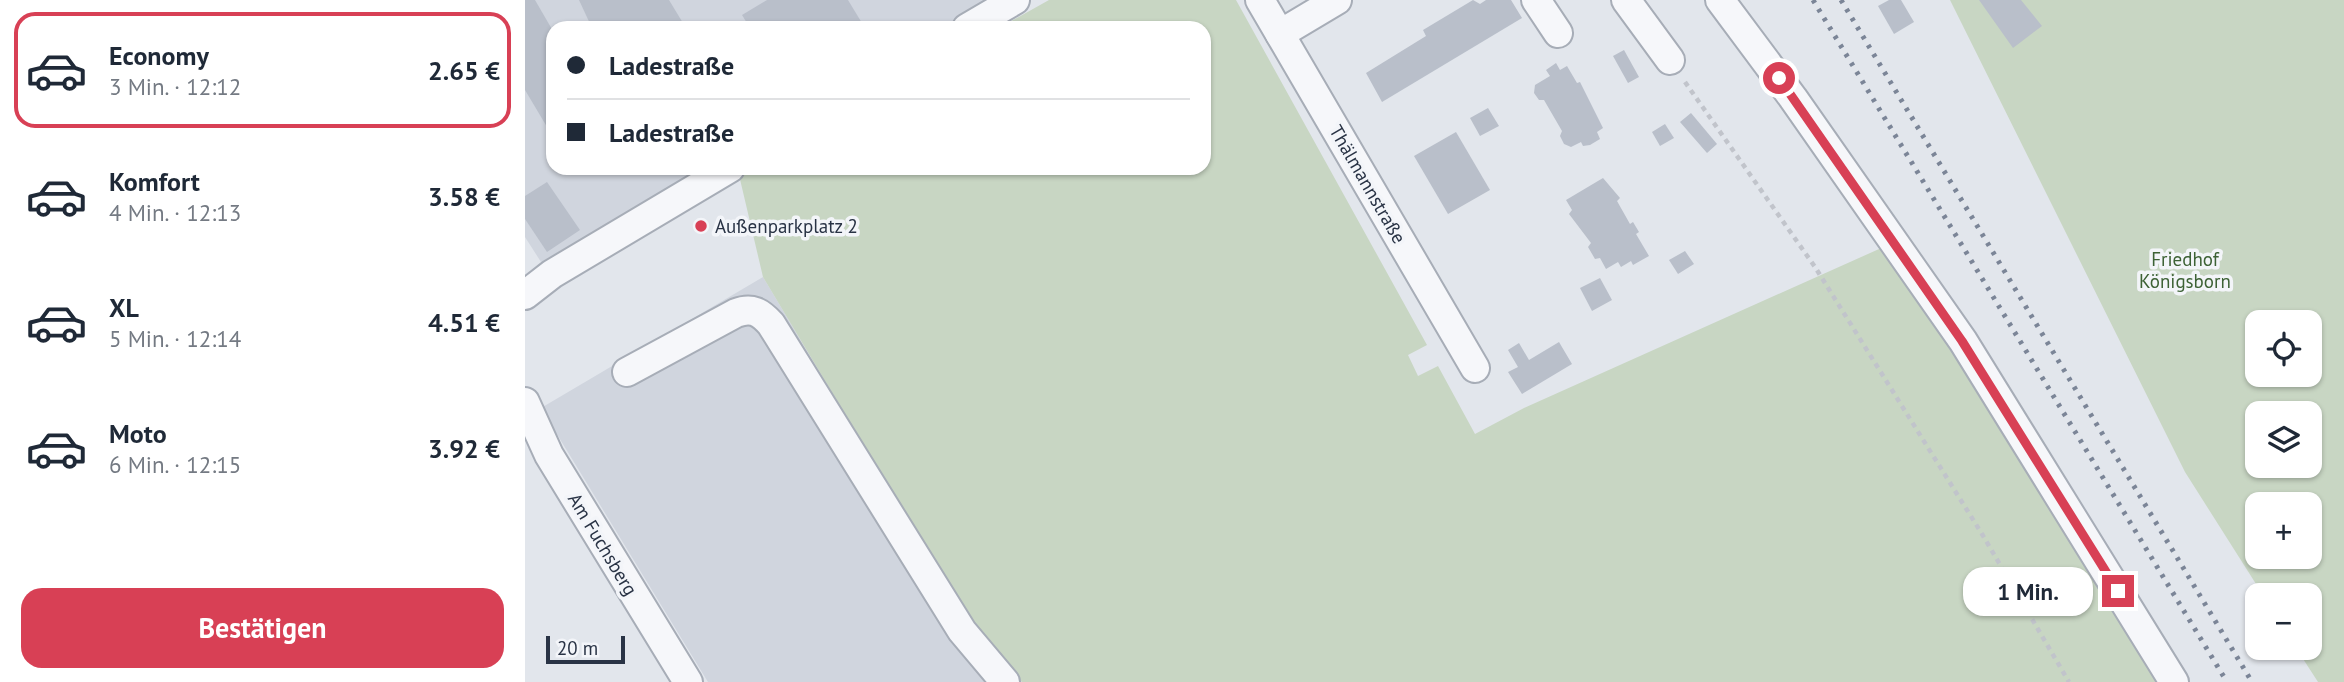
<!DOCTYPE html>
<html lang="de">
<meta charset="utf-8">
<style>
:root{--surface:#fff;--page:#f6f6f7;--text:#1f2937;--muted:#747a83;--line:#e0e1e3;--accent:#d84055}
body{margin:0;font-family:"PT Sans",sans-serif;background:var(--page);color:var(--text);height:100vh;display:flex;flex-direction:column;font-size:26px;white-space:nowrap}
*{box-sizing:border-box;margin:0}
p{font-size:23px;color:var(--muted)}
.icon{flex:none;width:38px;height:38px;fill:none;stroke:currentColor;stroke-width:2;stroke-linecap:round;stroke-linejoin:round}
.map{position:relative;flex:1;overflow:hidden}
.details{display:flex;flex-direction:column;background:var(--surface);width:525px}
.details>*{flex:none}
.guide{position:absolute;left:21px;top:21px;width:665px;height:154px;border-radius:21px;box-shadow:0 2px 5px #0004;display:grid;align-content:center;height:154px;padding:0 21px;background:var(--surface)}
.fabs{position:absolute;left:1720px;top:310px;display:grid;gap:14px}
.fabs a{display:grid;place-items:center;width:77px;height:77px;border-radius:14px;background:var(--surface);box-shadow:0 2px 5px #0004;font-size:35px}
.scale{position:absolute;left:21px;bottom:18px;width:79px;box-sizing:border-box;padding-left:7px;border:4px solid #293345;border-top:0;font-size:19px;line-height:24px;white-space:nowrap;color:#293345;-webkit-text-stroke:5px #f3f5f9;paint-order:stroke}
.end{position:absolute;width:32px;height:32px;margin:-16px;border:9px solid #d84055;background:#fff;box-shadow:0 0 0 4px #fff}
.from{border-radius:50%}
.bubble{position:absolute;height:49px;border-radius:21px;background:var(--surface);box-shadow:0 2px 5px #0004;font-size:23px;font-weight:800;line-height:49px;text-align:center}
.guide b{display:flex;align-items:center;gap:24px;height:66px;font-size:26px}
.guide b+b{border-top:2px solid var(--line)}
.guide i{width:18px;height:18px;background:var(--text)}
ul{padding:12px 0 0;list-style:none}
li{display:flex;align-items:center;gap:21px;height:116px;margin:0 14px 10px;padding:0 7px;border:4px solid transparent;border-radius:21px}
li div{flex:1}
li b{display:block;font-size:26px}
li em{font-style:normal;font-weight:800}
li.on{border-color:var(--accent)}
li>.icon{width:63px;height:63px;stroke-width:1.5}
.primary-button{display:flex;gap:14px;margin-top:auto;padding:14px 21px}
.primary-button a{flex:1;height:80px;border-radius:21px;background:var(--accent);color:#fff;font-size:28px;font-weight:800;line-height:80px;text-align:center}
main{display:flex;flex:1;min-height:0}
.map>svg:first-child{display:block}
.built{fill:#d0d5de}
.green{fill:#c8d6c3;fill-rule:evenodd}
.building{fill:#b9bfca}
.lines{fill:none;stroke-linecap:round;stroke-linejoin:round}
.minor-casing{stroke:#a7adb7;stroke-width:32}
.path{stroke:#c1c4cb;stroke-width:4.5;stroke-dasharray:5 5;stroke-linecap:butt}
.minor{stroke:#f6f7fa;stroke-width:28}
.rail{stroke:#7b8597;stroke-width:5;stroke-dasharray:3.5 7;stroke-linecap:butt}
.route{stroke:#d84055;stroke-width:9}
.poi-dot{fill:#d84055;stroke:#f3f5f9;stroke-width:2.5}
.labels{text-anchor:middle;stroke-width:7;stroke-linejoin:round;paint-order:stroke}
.street-label{font-size:19px;fill:#293345;stroke:#f3f5f9}
.poi-label{font-size:19px;fill:#293345;stroke:#f3f5f9;text-anchor:start}
.park-label{font-size:19px;fill:#3d6235;stroke:#f3f5f9}
</style>
<main>
<section class="details">
<ul>
<li class="on"><svg class="icon" aria-label="car" viewBox="0 0 24 24"><path d="M5 17H2v-5l4-1 3-4h7l3 4 3 1v5h-3M9 17h6M6 11h13"/><circle cx="7" cy="17" r="2"/><circle cx="17" cy="17" r="2"/></svg><div><b>Economy</b><p>3 Min. · 12:12</p></div><em>2.65 €</em></li>
<li><svg class="icon" aria-label="car" viewBox="0 0 24 24"><path d="M5 17H2v-5l4-1 3-4h7l3 4 3 1v5h-3M9 17h6M6 11h13"/><circle cx="7" cy="17" r="2"/><circle cx="17" cy="17" r="2"/></svg><div><b>Komfort</b><p>4 Min. · 12:13</p></div><em>3.58 €</em></li>
<li><svg class="icon" aria-label="car" viewBox="0 0 24 24"><path d="M5 17H2v-5l4-1 3-4h7l3 4 3 1v5h-3M9 17h6M6 11h13"/><circle cx="7" cy="17" r="2"/><circle cx="17" cy="17" r="2"/></svg><div><b>XL</b><p>5 Min. · 12:14</p></div><em>4.51 €</em></li>
<li><svg class="icon" aria-label="car" viewBox="0 0 24 24"><path d="M5 17H2v-5l4-1 3-4h7l3 4 3 1v5h-3M9 17h6M6 11h13"/><circle cx="7" cy="17" r="2"/><circle cx="17" cy="17" r="2"/></svg><div><b>Moto</b><p>6 Min. · 12:15</p></div><em>3.92 €</em></li>
</ul>
<div class="primary-button"><a>Bestätigen</a></div>
</section>
<div class="map">
<svg width="1819" height="682" viewBox="0 0 1819 682">
<rect width="100%" height="100%" fill="#e2e6ec"/>
<!-- built -->
<g class="built">
<path d="M0 0H465L418 28H28V168H181L16 262 0 237Z"/>
<path d="M238 277 438 612 497 682H183L16 408Z"/>
</g>
<!-- green -->
<g class="green">
<path d="M524 0H711L902 345 883 355 893 376 913 366 950 434 999 408 1363 245 1631 682H497L438 612 238 277 214 175 226 168H679V28H474Z"/>
<path d="M1425 0H1819V682H1793L1771 648H1785V595H1738L1660 472ZM1732 322H1785V374H1732ZM1732 413H1785V466H1732ZM1732 504H1785V556H1732Z"/>
</g>
<!-- building -->
<g class="building">
<path d="M0 0H10L28 31V137L0 90Z"/>
<path d="M54 0H144L161 28H67Z"/>
<path d="M242 0H323L340 28H225L217 15Z"/>
<path d="M948 0 955 4 961 0H986L997 18 857 102 841 73 901 36 898 30Z"/>
<path d="M1364 0H1376L1389 22 1369 34 1353 6Z"/>
<path d="M1454 0H1496L1517 26 1488 48Z"/>
<path d="M1099 50 1114 77 1103 83 1088 56Z"/>
<path d="M1031 63 1035 70 1042 66 1052 83 1055 82 1078 128 1072 132 1075 139 1065 145 1058 146 1056 142 1046 147 1039 144 1035 136 1037 131 1019 100H1014L1009 93 1010 85 1025 76 1021 70Z"/>
<path d="M963 108 974 126 955 136 945 118Z"/>
<path d="M1166 113 1192 144 1182 153 1155 122Z"/>
<path d="M1140 124 1149 138 1135 146 1127 132Z"/>
<path d="M931 132 965 190 923 214 889 156Z"/>
<path d="M1078 178 1095 198 1092 201 1105 224 1108 222 1114 232 1111 234 1124 256 1108 265 1106 261 1096 267 1093 262 1081 269 1075 258 1070 259 1063 247 1066 243 1044 214 1047 210 1041 200Z"/>
<path d="M22 182 55 230 22 252 0 219V196Z"/>
<path d="M1160 251 1169 264 1153 274 1144 260Z"/>
<path d="M1075 278 1087 300 1067 311 1055 288Z"/>
<path d="M1034 342 1047 364 997 394 983 372 993 367 983 350 994 343 1004 360Z"/>
</g>
<g class="lines">
<!-- minor casing -->
<g class="minor-casing">
<g id="minor">
<path d="M735 0 950 368"/>
<path d="M1011 0 1033 33"/>
<path d="M1101 0 1145 60"/>
<path d="M1195 0 1268 98 1438 341 1649 682"/>
<path d="M442 28 490 0"/>
<path d="M755 34 812 0"/>
<path d="M0 295 27 274 205 168"/>
<path d="M102 372 211 313C227 307 235 312 246 324L437 631 480 682"/>
<path d="M0 402 24 455 163 682"/>
</g>
</g>
<!-- path -->
<path class="path" d="M1160 82 1290 267 1457 534 1544 682"/>
<!-- minor -->
<use href="#minor" class="minor"/>
<!-- rail -->
<g class="rail">
<path d="M1288 0 1702 682"/>
<path d="M1316 0 1727 682"/>
</g>
</g>
<g class="lines">
<!-- route -->
<path class="route" d="M1254 78 1437 341 1593 591"/>
</g>
<!-- markers -->
<circle class="poi-dot" cx="176" cy="226" r="7"/>
<g class="labels">
<!-- street labels -->
<g class="street-label">
<text transform="translate(843 184) rotate(60)" y="7">Thälmannstraße</text>
<text transform="translate(78 544) rotate(59)" y="7">Am Fuchsberg</text>
</g>
<!-- poi labels -->
<g class="poi-label">
<text x="190" y="233">Außenparkplatz 2</text>
</g>
<!-- park labels -->
<g class="park-label">
<text x="1660" y="266">Friedhof<tspan x="1660" dy="22">Königsborn</tspan></text>
</g>
</g>
</svg>
<div class="fabs">
<a><svg class="icon" aria-label="locate" viewBox="0 0 24 24"><circle cx="12" cy="12" r="6"/><path d="M12 2v4M12 18v4M2 12h4M18 12h4"/></svg></a>
<a><svg class="icon" aria-label="layers" viewBox="0 0 24 24"><path d="M12 4l9 5-9 5-9-5zM3 14l9 5 9-5"/></svg></a>
<a>+</a>
<a>−</a>
</div>
<div class="scale">20 m</div>
<i class="end from" style="left:1254px;top:78px"></i>
<i class="end" style="left:1593px;top:591px"></i>
<div class="bubble" style="left:1438px;top:567px;width:130px">1 Min.</div>
<div class="guide">
<b><i class="from"></i>Ladestraße</b>
<b><i></i>Ladestraße</b>
</div>
</div>
</main>
